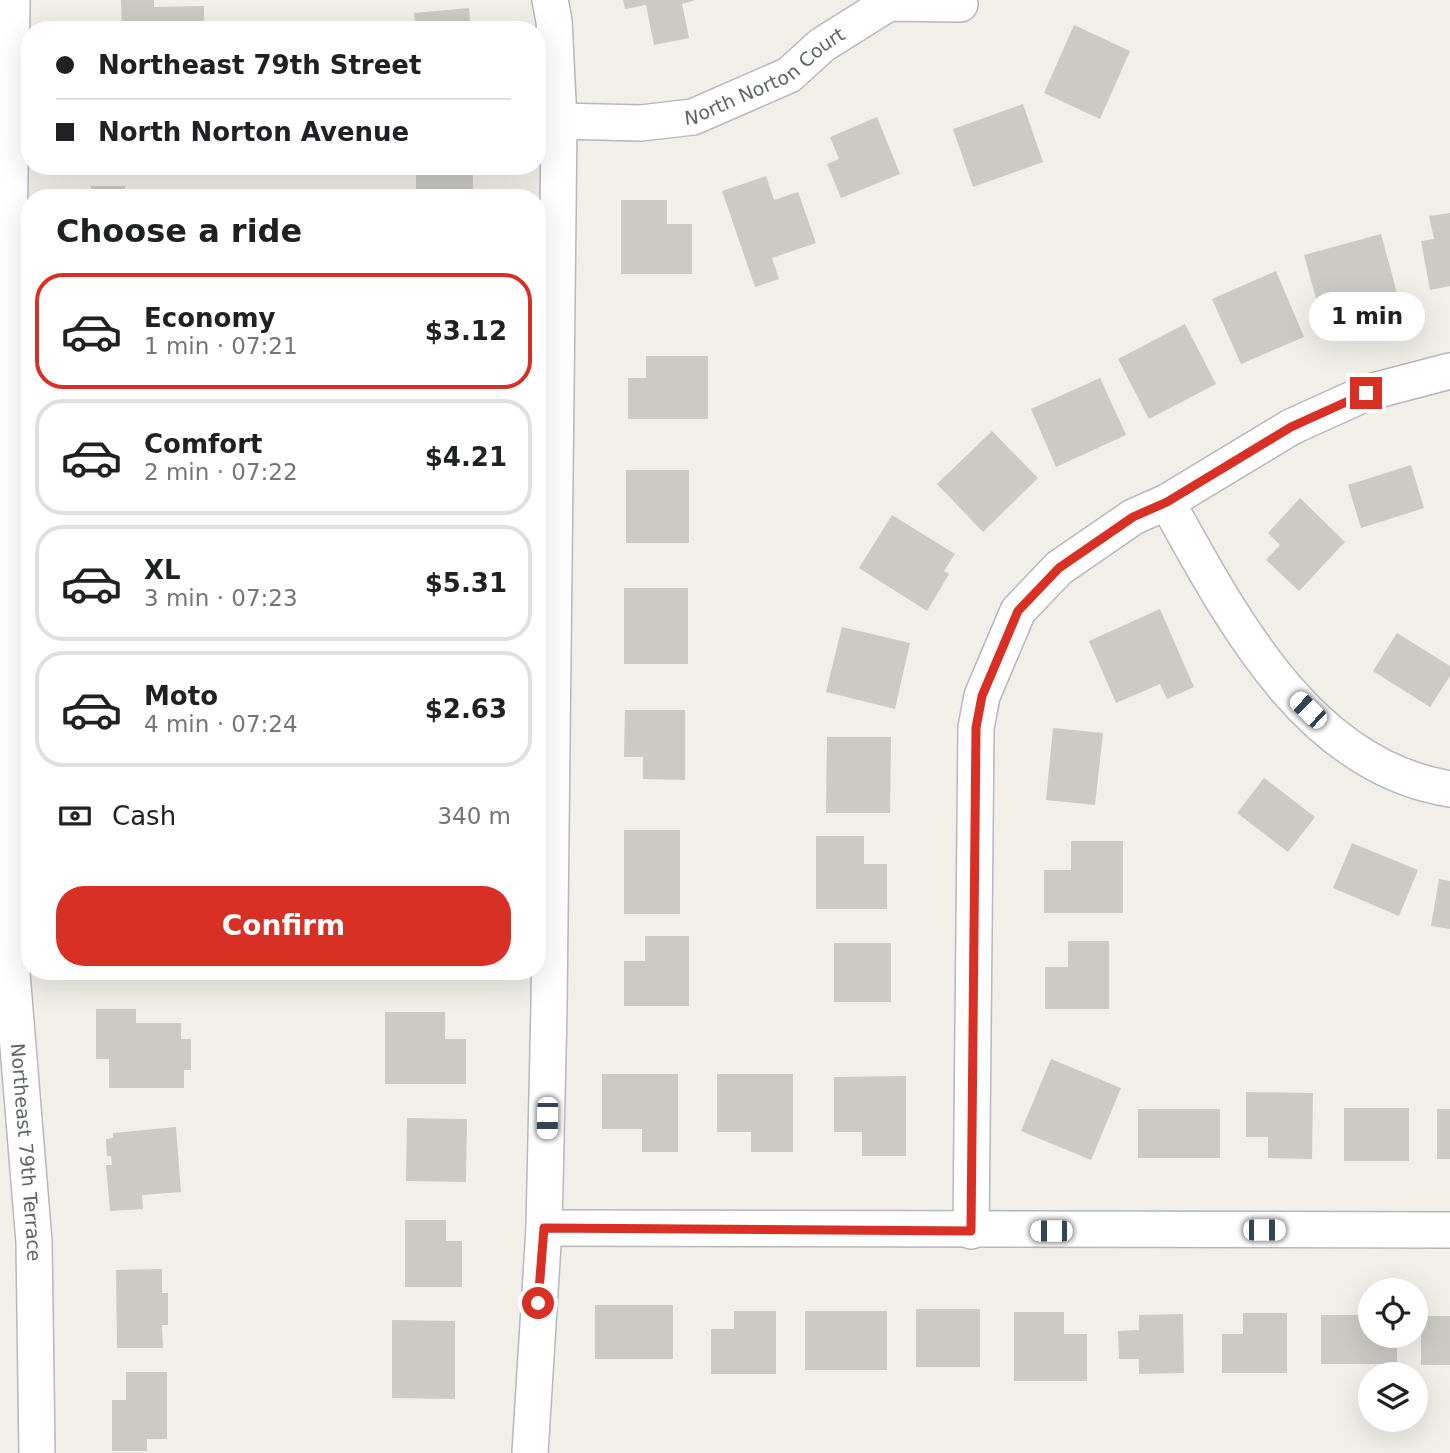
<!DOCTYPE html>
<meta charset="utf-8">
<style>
:root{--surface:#fff;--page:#f2f2f2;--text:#202124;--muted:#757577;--line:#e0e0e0;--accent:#d93025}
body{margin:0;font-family:"DejaVu Sans",sans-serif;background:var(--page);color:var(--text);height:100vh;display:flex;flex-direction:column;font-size:26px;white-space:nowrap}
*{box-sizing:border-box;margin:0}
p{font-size:23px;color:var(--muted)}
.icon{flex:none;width:38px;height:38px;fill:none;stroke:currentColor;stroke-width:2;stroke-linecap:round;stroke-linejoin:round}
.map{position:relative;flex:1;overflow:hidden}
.side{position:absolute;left:21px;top:189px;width:525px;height:791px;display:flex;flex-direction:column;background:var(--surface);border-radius:28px;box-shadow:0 7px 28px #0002}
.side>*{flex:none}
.banner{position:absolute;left:21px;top:21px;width:525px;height:154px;border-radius:28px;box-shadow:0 7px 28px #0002;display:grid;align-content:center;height:154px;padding:0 35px;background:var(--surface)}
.tools{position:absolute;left:1358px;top:1278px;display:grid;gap:14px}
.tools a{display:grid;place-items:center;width:70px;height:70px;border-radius:50%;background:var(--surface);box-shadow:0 7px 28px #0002;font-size:35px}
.end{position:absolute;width:32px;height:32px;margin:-16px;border:9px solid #d93025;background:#fff;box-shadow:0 0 0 4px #fff}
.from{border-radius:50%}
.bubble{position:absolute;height:49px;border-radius:24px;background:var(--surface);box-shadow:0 7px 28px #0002;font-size:23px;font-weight:800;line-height:49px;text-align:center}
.car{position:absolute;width:21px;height:42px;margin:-21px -10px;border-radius:9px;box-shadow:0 0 5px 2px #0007;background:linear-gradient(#fff 24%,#345 0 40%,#fff 0 76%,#345 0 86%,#fff 0)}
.banner b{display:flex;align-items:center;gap:24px;height:66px;font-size:26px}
.banner b+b{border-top:2px solid var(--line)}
.banner i{width:18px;height:18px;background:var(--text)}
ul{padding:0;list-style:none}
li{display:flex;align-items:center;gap:21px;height:116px;margin:0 14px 10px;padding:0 21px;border:4px solid var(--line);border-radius:28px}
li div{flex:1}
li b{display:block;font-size:26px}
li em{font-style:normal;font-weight:800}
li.current{border-color:var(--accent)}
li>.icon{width:63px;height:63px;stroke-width:1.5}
h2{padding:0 35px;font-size:32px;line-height:84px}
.pay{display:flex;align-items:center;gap:18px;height:77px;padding:0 35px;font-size:26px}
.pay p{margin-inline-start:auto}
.button{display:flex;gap:14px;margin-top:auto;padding:14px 35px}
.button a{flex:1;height:80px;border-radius:28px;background:var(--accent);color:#fff;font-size:28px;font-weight:800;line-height:80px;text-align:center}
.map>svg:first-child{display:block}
.building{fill:#cccac5}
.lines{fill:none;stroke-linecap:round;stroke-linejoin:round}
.minor-casing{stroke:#b5b8bc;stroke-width:38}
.minor{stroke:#fff;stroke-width:35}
.route{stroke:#d93025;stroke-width:9}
.labels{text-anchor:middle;stroke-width:6;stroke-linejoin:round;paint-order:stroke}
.street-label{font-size:19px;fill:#5f6368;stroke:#fff}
</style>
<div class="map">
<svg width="1450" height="1453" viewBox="0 0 1450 1453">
<rect width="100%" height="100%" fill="#f1efe8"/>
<!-- building -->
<g class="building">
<path d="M121 0H154V7L204 6V25H190V30H122Z"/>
<path d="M623 0H696L682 4 689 38 654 45 646 5 625 9Z"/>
<path d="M469 8 471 30H416L414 13Z"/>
<path d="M1074 25 1130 51 1100 119 1044 93Z"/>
<path d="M1023 104 1043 162 973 187 953 129Z"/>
<path d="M877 117 900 174 841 198 827 164 839 159 830 137Z"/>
<rect x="416" y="166" width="57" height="32"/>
<path d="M766 176 774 200 798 192 816 243 772 258 779 279 755 287 722 191Z"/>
<rect x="91" y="186" width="34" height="12"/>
<path d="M621 200H667V224H692V274H621Z"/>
<path d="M1450 213V286L1430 290 1421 241 1434 239 1429 216Z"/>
<path d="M1381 234 1400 304 1364 314 1359 295 1318 306 1304 255Z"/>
<path d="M1276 271 1304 337 1241 364 1212 299Z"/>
<path d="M1185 324 1216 384 1149 419 1118 359Z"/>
<path d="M646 356H708V419H628V378H646Z"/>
<path d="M1100 378 1126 435 1056 467 1031 409Z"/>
<path d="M992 431 1038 478 983 532 937 484Z"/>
<path d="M1411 465 1424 508 1361 528 1348 485Z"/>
<rect x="626" y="470" width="63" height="73"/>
<path d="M1300 498 1345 542 1299 591 1266 560 1280 545 1268 533Z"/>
<path d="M892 515 955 554 944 571 949 574 927 611 859 568Z"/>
<rect x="624" y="588" width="64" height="76"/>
<path d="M1160 609 1194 687 1167 699 1160 684 1116 703 1089 641Z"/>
<path d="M842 627 910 643 895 709 826 692Z"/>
<path d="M1397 633 1450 666V676L1430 707 1373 671Z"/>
<path d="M625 710H685V780L643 779V757H624Z"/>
<path d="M1053 728 1103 733 1095 805 1046 800Z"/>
<path d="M827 737H891L890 813H826Z"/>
<path d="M1264 778 1315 817 1288 852 1237 813Z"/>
<rect x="624" y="830" width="56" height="84"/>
<path d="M816 836H864V864H887V909H816Z"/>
<path d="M1071 841H1123V913H1044V870H1071Z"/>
<path d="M1352 843 1418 870 1399 916 1333 888Z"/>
<path d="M1439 879 1450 881V929L1431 926Z"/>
<path d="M645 936H689V1006H624V961H645Z"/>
<path d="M1068 941H1109V1009H1045V967H1068Z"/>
<rect x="834" y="943" width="57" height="59"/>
<path d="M96 1009H136V1023H181V1039H191V1070H184V1088H109V1059H96Z"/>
<path d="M385 1012H445V1039H466V1084H385Z"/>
<path d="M1051 1059 1121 1088 1091 1160 1021 1131Z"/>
<path d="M602 1074H678V1152H642V1129H602Z"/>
<path d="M717 1074H793V1152H751V1132H717Z"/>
<path d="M906 1076V1156H862V1132H834V1077Z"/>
<path d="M1246 1092 1313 1093 1312 1159 1268 1158V1137H1246Z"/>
<rect x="1344" y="1108" width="65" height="53"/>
<rect x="1138" y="1109" width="82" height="49"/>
<rect x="1437" y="1109" width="13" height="50"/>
<path d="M407 1118 467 1119 466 1182 406 1181Z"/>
<path d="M176 1127 181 1192 142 1195 143 1209 110 1211 106 1165H112L111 1156H107L106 1139 113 1138V1133Z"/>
<path d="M405 1220H446V1241H462V1287H405Z"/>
<path d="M162 1269V1293H168V1325H162L163 1348H117L116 1270Z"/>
<rect x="595" y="1305" width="78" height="54"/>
<rect x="916" y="1309" width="64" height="58"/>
<path d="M734 1311H776V1374H711V1329H734Z"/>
<rect x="805" y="1311" width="82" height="59"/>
<path d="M1014 1312H1064V1334H1087V1381H1014Z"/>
<path d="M1243 1313H1287V1373H1222V1334H1243Z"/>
<path d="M1183 1314 1184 1373 1139 1374V1359H1119L1118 1331 1139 1330V1315Z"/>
<path d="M1321 1315H1370V1335H1397V1364H1321Z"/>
<rect x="1421" y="1316" width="29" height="49"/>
<path d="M392 1320 455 1321V1399L392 1398Z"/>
<path d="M126 1372H167V1439H147V1451H112V1400H126Z"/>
</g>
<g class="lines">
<!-- minor casing -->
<g class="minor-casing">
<g id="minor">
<path id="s1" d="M12 0 7 433 11 961 34 1242 37 1453"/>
<path id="s2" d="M559 121 641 123 693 117 789 75 822 45 889 3 960 4"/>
<path d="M1167 502C1231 616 1306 766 1450 789"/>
<path d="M544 1228 1450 1230"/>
<path d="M971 1231 976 728 982 696 1018 611 1059 568 1133 517 1167 502 1291 427 1366 393 1450 371"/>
<path d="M530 1453 544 1228 549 1007 559 121 554 21 550 0"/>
</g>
</g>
<!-- minor -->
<use href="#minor" class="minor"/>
</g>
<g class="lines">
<!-- route -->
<path class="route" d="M538 1303 544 1228 971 1231 976 728 982 696 1018 611 1059 568 1133 517 1167 502 1291 427 1366 393"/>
</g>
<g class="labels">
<!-- street labels -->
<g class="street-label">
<text dy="7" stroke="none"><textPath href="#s2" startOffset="217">North Norton Court</textPath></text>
<text dy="7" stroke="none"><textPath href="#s1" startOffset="1153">Northeast 79th Terrace</textPath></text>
</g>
</g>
</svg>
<div class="tools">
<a><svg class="icon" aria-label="locate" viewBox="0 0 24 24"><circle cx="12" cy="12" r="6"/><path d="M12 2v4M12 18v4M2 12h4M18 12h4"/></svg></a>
<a><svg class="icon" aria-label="layers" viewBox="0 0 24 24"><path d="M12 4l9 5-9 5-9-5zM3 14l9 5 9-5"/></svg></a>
</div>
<i class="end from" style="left:538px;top:1303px"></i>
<i class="end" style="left:1366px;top:393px"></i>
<div class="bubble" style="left:1309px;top:292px;width:116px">1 min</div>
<i class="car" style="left:1308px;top:710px;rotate:314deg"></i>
<i class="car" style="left:547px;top:1118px;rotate:181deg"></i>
<i class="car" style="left:1264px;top:1230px;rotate:90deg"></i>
<i class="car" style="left:1051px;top:1231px;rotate:270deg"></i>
<div class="banner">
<b><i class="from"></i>Northeast 79th Street</b>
<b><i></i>North Norton Avenue</b>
</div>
<section class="side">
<h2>Choose a ride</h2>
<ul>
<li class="current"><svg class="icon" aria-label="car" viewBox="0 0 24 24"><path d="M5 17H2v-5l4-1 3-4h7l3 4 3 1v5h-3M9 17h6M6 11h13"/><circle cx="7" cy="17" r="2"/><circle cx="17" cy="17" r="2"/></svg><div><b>Economy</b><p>1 min · 07:21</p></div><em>$3.12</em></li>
<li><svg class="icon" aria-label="car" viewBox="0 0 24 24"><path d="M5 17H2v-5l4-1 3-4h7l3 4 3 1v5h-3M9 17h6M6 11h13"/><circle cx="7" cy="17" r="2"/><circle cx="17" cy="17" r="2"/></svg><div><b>Comfort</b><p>2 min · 07:22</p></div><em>$4.21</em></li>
<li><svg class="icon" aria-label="car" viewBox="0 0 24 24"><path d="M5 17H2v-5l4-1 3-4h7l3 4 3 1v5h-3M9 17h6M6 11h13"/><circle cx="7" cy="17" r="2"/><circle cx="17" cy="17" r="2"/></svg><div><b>XL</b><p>3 min · 07:23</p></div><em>$5.31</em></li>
<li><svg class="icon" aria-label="car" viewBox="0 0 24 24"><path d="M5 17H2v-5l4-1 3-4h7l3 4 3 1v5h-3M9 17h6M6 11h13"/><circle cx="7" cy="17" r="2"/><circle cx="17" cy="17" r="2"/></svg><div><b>Moto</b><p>4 min · 07:24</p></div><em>$2.63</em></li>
</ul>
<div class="pay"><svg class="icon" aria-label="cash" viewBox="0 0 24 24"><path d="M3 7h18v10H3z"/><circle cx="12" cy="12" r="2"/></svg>Cash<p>340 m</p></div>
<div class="button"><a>Confirm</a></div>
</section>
</div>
